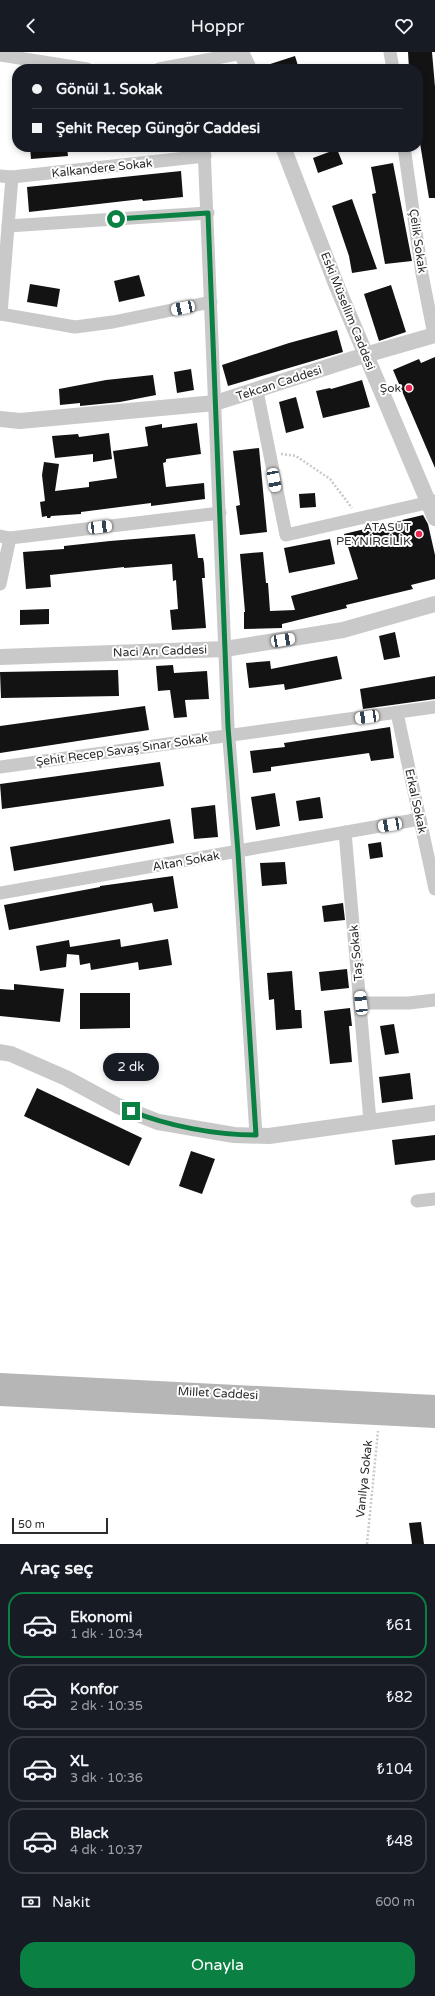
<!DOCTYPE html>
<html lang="tr">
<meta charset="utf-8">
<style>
:root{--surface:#171b24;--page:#242831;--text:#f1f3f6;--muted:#9ea1a6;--line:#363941;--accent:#0b8043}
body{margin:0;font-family:"Varela Round",sans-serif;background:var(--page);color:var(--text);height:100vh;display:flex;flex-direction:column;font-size:15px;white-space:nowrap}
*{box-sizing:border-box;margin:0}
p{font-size:13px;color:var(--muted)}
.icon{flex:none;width:22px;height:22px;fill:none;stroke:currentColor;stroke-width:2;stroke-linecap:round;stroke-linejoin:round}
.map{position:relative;height:1492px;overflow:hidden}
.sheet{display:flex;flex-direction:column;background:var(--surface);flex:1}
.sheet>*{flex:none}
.hud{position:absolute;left:12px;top:12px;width:411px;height:88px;border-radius:16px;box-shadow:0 2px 6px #0003;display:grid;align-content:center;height:88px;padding:0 20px;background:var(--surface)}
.scale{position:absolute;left:12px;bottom:10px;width:96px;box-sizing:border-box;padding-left:4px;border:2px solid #2c2c2c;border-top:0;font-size:11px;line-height:14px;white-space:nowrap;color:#2c2c2c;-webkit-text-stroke:3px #fff;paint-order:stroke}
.end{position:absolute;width:18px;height:18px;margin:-9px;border:5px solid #0b8043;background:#fff;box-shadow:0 0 0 2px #fff}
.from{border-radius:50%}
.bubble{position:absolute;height:28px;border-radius:14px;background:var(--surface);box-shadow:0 2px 6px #0003;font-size:13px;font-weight:600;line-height:28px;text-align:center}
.car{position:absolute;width:12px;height:24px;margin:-12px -6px;border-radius:5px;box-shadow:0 0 3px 1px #0007;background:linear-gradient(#fff 24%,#345 0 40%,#fff 0 76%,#345 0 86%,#fff 0)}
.hud b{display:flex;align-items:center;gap:14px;height:38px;font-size:15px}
.hud b+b{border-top:1px solid var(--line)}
.hud i{width:10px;height:10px;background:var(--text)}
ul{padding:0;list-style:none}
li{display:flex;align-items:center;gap:12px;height:66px;margin:0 8px 6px;padding:0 12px;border:2px solid var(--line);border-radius:16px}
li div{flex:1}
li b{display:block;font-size:15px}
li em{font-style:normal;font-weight:600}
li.active{border-color:var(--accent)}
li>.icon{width:36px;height:36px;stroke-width:1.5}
h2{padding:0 20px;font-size:18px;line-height:48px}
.pay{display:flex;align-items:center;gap:10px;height:44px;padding:0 20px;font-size:15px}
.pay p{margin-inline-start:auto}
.cta{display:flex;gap:8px;margin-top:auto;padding:8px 20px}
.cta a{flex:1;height:46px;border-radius:16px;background:var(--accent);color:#fff;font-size:16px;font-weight:600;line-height:46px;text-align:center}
header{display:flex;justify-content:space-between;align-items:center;height:52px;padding:0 20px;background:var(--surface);font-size:18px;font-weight:600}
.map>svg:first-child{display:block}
.building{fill:#131313}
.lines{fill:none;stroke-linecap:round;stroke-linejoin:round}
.path{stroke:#c9c9c9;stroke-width:2.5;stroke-dasharray:2 2;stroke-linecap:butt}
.minor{stroke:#c9c9c9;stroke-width:13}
.tertiary{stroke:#c9c9c9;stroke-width:16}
.secondary{stroke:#b6b6b6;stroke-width:18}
.route{stroke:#0b8043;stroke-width:5}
.poi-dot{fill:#e82a53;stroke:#fff;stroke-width:1.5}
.labels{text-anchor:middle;stroke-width:4;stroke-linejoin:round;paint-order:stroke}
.street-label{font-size:12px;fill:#2c2c2c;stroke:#fff}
.poi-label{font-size:12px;fill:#2c2c2c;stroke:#fff;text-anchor:end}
</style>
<header><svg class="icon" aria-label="back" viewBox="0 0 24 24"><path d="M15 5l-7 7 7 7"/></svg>Hoppr<svg class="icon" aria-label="heart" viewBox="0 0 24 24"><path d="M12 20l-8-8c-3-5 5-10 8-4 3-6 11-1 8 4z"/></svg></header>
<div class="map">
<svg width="435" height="1492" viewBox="0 0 435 1492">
<rect width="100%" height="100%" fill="#fff"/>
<!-- building -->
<g class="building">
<path d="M408 0H432L435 35V146H429L418 79V17H409Z"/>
<path d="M295 4 299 17H262L261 15Z"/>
<path d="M30 95H67L68 104 31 107Z"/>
<path d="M337 97 343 112 318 121 313 106Z"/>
<path d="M393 111 412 209 385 212 372 142 376 141 371 115Z"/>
<path d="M181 119 183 145 143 149 142 147 29 160 27 135Z"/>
<path d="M352 147 377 217 352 221 349 204 332 154Z"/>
<path d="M139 223 145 244 119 250 114 229Z"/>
<path d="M30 232 60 237 57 255 27 250Z"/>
<path d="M391 233 406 280 379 289 364 242Z"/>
<path d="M337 278 343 300 228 334 222 313 289 291Z"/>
<path d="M435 305V416L393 318 419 307 421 311Z"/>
<path d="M191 317 194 338 177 341 174 320Z"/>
<path d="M153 323 156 343 120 350 80 354V351L60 353 59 337 106 328Z"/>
<path d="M362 328 370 355 323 366 316 339 330 336 331 337Z"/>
<path d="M296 345 304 376 286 381 279 350Z"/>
<path d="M197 371 201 402 166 407V410L163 411 166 435 204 431 205 447 151 454V451L81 460V462L51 464 50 466H47V464L42 465 40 450 45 449 42 423 44 410 59 412 55 439 89 435V430L117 426 113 399 148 394 145 375 162 372V376Z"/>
<path d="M109 381 112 407 93 410V402L55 406 52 384 78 382 79 385Z"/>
<path d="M259 396 267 480 240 483 236 454 240 453 233 399Z"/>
<path d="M315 441 316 455 300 456 299 442Z"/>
<path d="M423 463 428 472 435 503V527L411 533 413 537 346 553 347 556 282 572V576L244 577V560H245L240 502 263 500 266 531H268L270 559 295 558 291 544 358 527 344 482Z"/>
<path d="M195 482 198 506H203L204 511 205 526H202L206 576 172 578 170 558 178 557 176 528 173 529 172 512 124 516V515L50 523 51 535 26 537 23 500 64 497V494L110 489Z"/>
<path d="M330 487 335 512 289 521 284 496Z"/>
<path d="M49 557V572L20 573V558Z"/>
<path d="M395 580 400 605 384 608 379 584Z"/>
<path d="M337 604 342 627 285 638 284 632 249 636 246 611 270 609 271 617Z"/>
<path d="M173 613 174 621 207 619 209 647 185 648 187 665 174 666 170 638 158 639 156 614Z"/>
<path d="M118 618 119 644 1 646 0 620Z"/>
<path d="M435 624V647L363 657 360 637Z"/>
<path d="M145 654 149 678 0 701V674Z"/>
<path d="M390 675 394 706 371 709 369 701 271 715V719L253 721 250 699 285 695 284 691Z"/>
<path d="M160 710 164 734 2 757 0 732Z"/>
<path d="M275 741 280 774 256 778 251 745Z"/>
<path d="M320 745 323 766 299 769 296 749Z"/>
<path d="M215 753 218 785 194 787 191 756Z"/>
<path d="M170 767 174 791 14 819 10 795Z"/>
<path d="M381 790 383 805 370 807 368 792Z"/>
<path d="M285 810 287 832 262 834 260 811Z"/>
<path d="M173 824 178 856 154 860 152 851 9 878 4 853 100 835V834Z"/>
<path d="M343 851 345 868 324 870 322 854Z"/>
<path d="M120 887 121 895 168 887 172 913 139 918 138 910 91 918 90 911 80 913 79 903 67 902 66 915 40 919 36 894 69 888 70 895Z"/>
<path d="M347 917 349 936 321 939 319 920Z"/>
<path d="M292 919 295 958H301L302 976 276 978 274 947 269 948 267 921Z"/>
<path d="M14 932 64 937 60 970 0 964V937L14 938Z"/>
<path d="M80 941H130V976L80 977Z"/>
<path d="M350 956 352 974H349L352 1010 330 1012 324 959Z"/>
<path d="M394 972 399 1001 385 1003 380 974Z"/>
<path d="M410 1021 413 1047 382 1051 379 1025Z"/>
<path d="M37 1036 142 1086 129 1114 24 1064Z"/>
<path d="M435 1083V1108L395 1113 392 1088Z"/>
<path d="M191 1099 215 1107 202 1142 179 1134Z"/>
<path d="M421 1470 424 1492H412L409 1471Z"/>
</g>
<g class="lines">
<!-- path -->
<g class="path">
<path d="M281 402 296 404 330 427 352 456"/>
<path d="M367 1492 378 1379"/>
</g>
<!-- minor -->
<g class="minor">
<path d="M390 0 393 17"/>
<path d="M0 3 87 17"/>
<path d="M159 17 242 1"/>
<path d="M204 95 228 675 238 800 256 1083"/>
<path d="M404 95 422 222 434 283"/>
<path d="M0 124 12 125 205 104"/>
<path d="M8 174 208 161"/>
<path d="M0 262 75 275 113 270 211 250"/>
<path d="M1 262 12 125"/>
<path d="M257 339 286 483 435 449"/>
<path d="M0 484 10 486 220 461"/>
<path d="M0 532 10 486"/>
<path d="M397 661 435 837"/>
<path d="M0 715 435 655"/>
<path d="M345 780 370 1069"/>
<path d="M0 841 420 767"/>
<path d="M361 951H409L435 948"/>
<path d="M417 1149 435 1147"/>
</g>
<!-- tertiary -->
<g class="tertiary">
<path d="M241 0 249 17"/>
<path d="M283 95 338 237 435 466"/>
<path d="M0 367 20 369 215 351 365 303 435 283"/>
<path d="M0 605 225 597 343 578 435 552"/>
<path d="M0 1000 11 1002 66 1026 118 1054 158 1070 234 1083 269 1084 435 1061"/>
</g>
<!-- secondary -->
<g class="secondary">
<path d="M0 1330 435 1352"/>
<path d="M0 1345 435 1367"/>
</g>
</g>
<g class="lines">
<!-- route -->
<path class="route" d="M116 167 208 161 228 675 238 800 256 1083C215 1083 168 1074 131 1059"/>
</g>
<!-- markers -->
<g class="poi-dot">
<circle cx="409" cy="336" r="4"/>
<circle cx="419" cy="482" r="4"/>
</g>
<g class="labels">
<!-- street labels -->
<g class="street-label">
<text transform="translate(102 116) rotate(-6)" y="4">Kalkandere Sokak</text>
<text transform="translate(418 189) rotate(82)" y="4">Çelik Sokak</text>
<text transform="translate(348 259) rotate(68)" y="4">Eski Müsellim Caddesi</text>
<text transform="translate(279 331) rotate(-18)" y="4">Tekcan Caddesi</text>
<text transform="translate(160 599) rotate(-2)" y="4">Naci Arı Caddesi</text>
<text transform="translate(122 698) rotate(-8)" y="4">Şehit Recep Savaş Sınar Sokak</text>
<text transform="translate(416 749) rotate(78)" y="4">Erkal Sokak</text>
<text transform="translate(186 809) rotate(-10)" y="4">Altan Sokak</text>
<text transform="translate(356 901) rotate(-95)" y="4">Taş Sokak</text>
<text transform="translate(218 1341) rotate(3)" y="4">Millet Caddesi</text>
<text transform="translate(364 1427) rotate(-84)" y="4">Vanilya Sokak</text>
</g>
<!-- poi labels -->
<g class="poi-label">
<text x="401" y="340">Şok</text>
<text x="411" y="479">ATASÜT<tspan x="411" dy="14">PEYNİRCİLİK</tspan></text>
</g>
</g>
</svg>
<div class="scale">50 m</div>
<i class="end from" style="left:116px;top:167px"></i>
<i class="end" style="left:131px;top:1059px"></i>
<div class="bubble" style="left:103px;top:1001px;width:56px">2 dk</div>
<i class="car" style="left:183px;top:256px;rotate:258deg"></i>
<i class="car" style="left:274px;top:428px;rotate:169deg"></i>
<i class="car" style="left:100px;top:475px;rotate:83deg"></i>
<i class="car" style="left:283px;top:588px;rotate:81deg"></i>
<i class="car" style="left:367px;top:665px;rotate:262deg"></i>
<i class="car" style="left:390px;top:773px;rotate:260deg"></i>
<i class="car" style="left:361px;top:951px;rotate:354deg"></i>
<div class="hud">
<b><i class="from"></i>Gönül 1. Sokak</b>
<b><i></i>Şehit Recep Güngör Caddesi</b>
</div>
</div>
<section class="sheet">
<h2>Araç seç</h2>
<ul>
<li class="active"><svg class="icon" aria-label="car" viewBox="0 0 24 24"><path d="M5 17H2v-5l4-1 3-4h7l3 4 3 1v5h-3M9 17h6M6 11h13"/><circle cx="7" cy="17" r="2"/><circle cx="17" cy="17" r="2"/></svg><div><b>Ekonomi</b><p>1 dk · 10:34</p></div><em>₺61</em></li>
<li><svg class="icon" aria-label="car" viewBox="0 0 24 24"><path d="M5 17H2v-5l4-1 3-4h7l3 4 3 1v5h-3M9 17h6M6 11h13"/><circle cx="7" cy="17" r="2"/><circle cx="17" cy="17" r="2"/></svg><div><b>Konfor</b><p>2 dk · 10:35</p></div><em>₺82</em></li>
<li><svg class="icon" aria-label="car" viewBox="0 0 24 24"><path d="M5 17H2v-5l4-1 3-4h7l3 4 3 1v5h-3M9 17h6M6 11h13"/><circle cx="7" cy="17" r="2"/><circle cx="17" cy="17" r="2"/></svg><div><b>XL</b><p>3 dk · 10:36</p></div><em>₺104</em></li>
<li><svg class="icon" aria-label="car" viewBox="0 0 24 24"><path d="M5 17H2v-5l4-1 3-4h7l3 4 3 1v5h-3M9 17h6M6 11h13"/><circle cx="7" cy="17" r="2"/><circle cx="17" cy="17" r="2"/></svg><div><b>Black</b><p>4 dk · 10:37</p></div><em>₺48</em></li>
</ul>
<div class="pay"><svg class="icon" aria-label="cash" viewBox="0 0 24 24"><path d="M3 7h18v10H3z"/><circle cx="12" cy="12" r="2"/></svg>Nakit<p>600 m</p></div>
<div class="cta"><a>Onayla</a></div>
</section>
